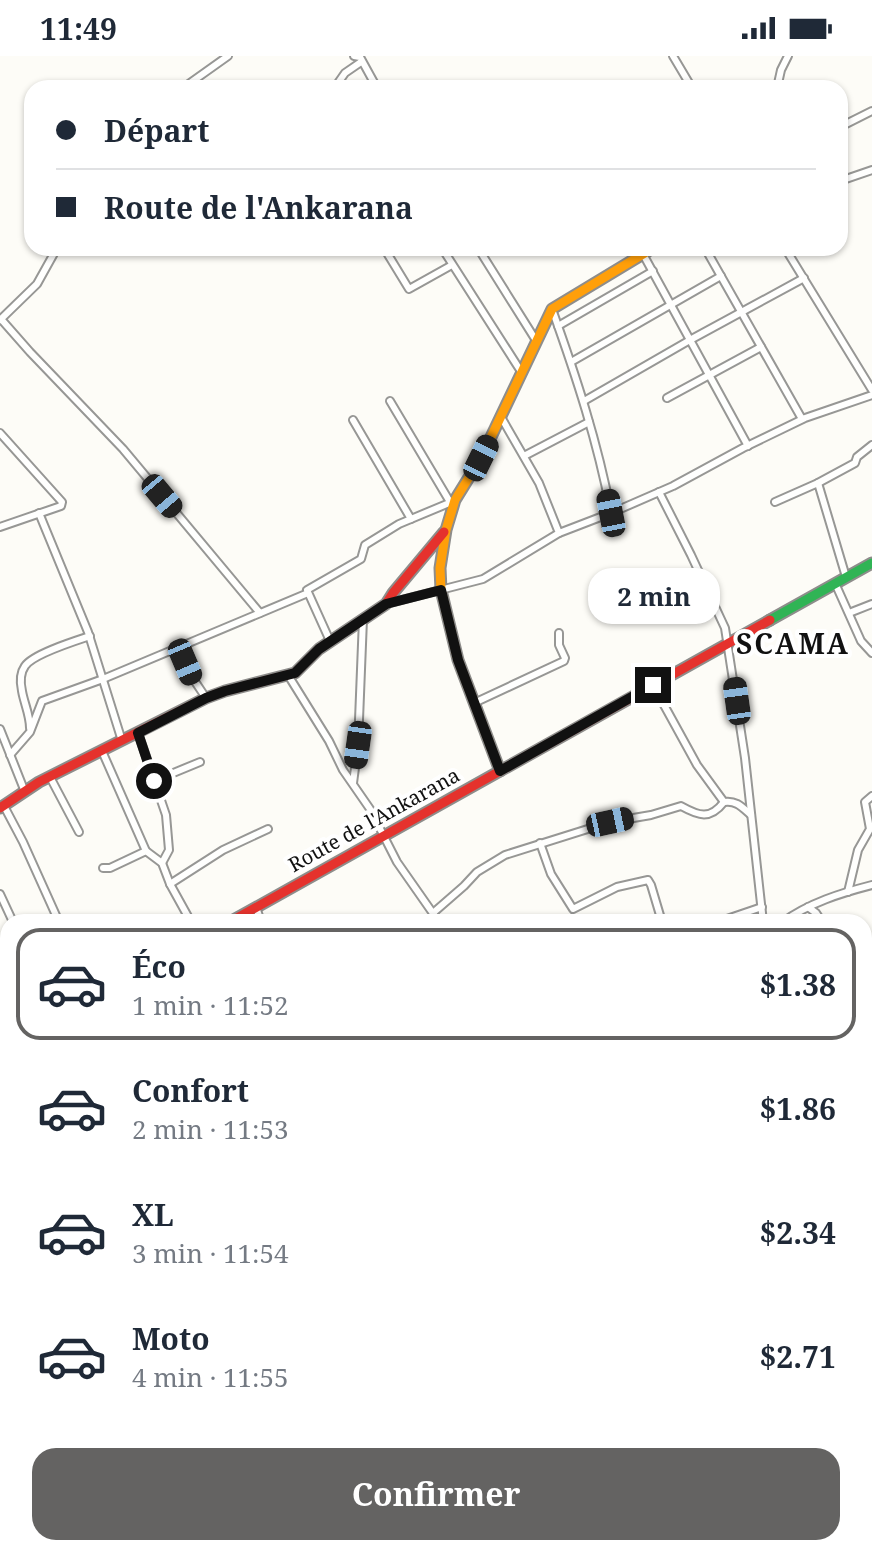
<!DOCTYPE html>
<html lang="fr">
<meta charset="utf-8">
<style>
:root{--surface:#fff;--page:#f2f2f3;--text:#1f2937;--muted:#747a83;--line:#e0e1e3;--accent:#646362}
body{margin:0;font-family:"Noto Serif",serif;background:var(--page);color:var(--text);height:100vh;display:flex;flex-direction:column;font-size:30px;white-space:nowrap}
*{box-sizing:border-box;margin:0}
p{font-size:26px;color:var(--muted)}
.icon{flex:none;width:44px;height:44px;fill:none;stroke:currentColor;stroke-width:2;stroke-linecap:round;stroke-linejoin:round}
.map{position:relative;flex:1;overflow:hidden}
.drawer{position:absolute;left:0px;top:858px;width:872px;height:642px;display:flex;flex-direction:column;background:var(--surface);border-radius:24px 24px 0 0;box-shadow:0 2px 6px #0004}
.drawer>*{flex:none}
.banner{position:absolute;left:24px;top:24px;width:824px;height:176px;border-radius:24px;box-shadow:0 2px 6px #0004;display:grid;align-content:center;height:176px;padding:0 32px;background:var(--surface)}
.end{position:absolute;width:36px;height:36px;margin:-18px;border:10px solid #111;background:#fff;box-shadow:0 0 0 4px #fff}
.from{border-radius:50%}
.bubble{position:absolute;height:56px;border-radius:24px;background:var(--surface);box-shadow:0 2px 6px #0004;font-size:26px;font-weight:700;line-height:56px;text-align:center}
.car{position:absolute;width:24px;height:48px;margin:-24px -12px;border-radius:10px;box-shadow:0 0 6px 2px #0007;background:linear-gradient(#222 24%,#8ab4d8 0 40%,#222 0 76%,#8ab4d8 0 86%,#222 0)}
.banner b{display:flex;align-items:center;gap:28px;height:76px;font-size:30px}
.banner b+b{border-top:2px solid var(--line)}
.banner i{width:20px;height:20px;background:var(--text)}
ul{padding:14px 0 0;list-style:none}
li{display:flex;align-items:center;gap:24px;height:112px;margin:0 16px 12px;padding:0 16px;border:4px solid transparent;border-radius:24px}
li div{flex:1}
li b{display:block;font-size:30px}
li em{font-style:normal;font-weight:700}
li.on{border-color:var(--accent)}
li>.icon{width:72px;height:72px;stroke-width:1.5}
.button{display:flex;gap:16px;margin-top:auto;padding:16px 32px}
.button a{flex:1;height:92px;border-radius:24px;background:var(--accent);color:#fff;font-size:32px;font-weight:700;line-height:92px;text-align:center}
.status{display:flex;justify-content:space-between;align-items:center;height:56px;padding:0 40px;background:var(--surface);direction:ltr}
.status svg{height:22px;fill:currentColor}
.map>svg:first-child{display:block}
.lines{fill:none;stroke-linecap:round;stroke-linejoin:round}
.street-casing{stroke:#979795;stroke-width:10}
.fast-casing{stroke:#8e8d8b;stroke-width:13}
.slow-casing{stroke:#8e8d8b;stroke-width:13}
.jam-casing{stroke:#8e8d8b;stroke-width:13}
.street{stroke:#fffffe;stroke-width:6}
.fast{stroke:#30b455;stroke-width:9}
.slow{stroke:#ff9f0a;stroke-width:9}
.jam{stroke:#e5322d;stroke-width:9}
.route{stroke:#111;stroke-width:10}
.labels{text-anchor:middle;stroke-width:8;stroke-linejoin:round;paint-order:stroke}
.street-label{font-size:20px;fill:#111;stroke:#fff}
.district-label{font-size:28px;font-weight:bold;letter-spacing:2px;fill:#111;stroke:#fff}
</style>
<div class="status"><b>11:49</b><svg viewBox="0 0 49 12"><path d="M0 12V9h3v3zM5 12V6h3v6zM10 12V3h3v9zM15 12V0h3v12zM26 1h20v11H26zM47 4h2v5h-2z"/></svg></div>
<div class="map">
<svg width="872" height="1499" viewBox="0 0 872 1499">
<rect width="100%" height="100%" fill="#fdfcf7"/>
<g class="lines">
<!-- street casing -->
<g class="street-casing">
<g id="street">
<path d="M354 0 360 1 377 32"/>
<path d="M673 0 692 32"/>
<path d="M183 32 228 0"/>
<path d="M341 32 338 27 345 17 361 6"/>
<path d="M777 32 781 14 788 0"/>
<path d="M840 71 872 55"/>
<path d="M840 125 872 114"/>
<path d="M384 192 409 233 452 209"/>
<path d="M442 192 522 317"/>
<path d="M478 192 537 286"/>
<path d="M705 192 802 363"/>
<path d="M785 192 872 334"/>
<path d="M643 198 748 390"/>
<path d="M552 253C576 320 598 387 611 457L673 430 743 392 805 362 872 339"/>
<path d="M1 263 30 296 123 393 260 557"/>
<path d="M0 264 37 228 57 192"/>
<path d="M558 270 653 215"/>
<path d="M571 306 721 220"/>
<path d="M667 342 761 291"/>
<path d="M390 345 450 446"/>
<path d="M584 345 690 284 804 222"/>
<path d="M353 364 411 463"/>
<path d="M0 377 62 446 61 450 0 471"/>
<path d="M524 400 589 366"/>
<path d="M818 427 855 407 857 401 872 389"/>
<path d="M659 436 691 499 725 572 745 702 763 866"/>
<path d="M775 446 818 427 846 521"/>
<path d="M39 457 88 576 122 685"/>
<path d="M559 477 611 457"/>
<path d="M835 527 861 585 872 597"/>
<path d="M386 548 483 523 559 477 539 427 501 361"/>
<path d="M849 557 872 548"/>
<path d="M330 585 307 534 361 503 365 489 399 468 454 445"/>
<path d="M179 590 192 621 206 642"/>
<path d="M288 619 329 685 343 714 370 753 397 806 439 866"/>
<path d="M653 629 697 709 724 746"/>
<path d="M474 647 564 605 565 602 559 589V577"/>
<path d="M30 672C30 659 24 647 22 635 20 626 20 617 25 610 33 598 75 585 90 580"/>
<path d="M0 673 25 736"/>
<path d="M138 677 166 759 169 794 162 807"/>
<path d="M102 695 146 795"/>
<path d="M10 699 30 676 42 645 103 623 308 537"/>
<path d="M50 721 79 776"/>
<path d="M154 725 200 706"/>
<path d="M353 727 358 689 363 563"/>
<path d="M4 750 23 786 59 866"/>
<path d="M540 787 551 818 573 853 617 831 648 824 651 829 662 866"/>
<path d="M103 812H110L146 795 162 807 170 828 191 866"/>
<path d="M170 828 223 794 268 773"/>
<path d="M848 836 858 794 870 773 865 746 872 740"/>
<path d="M0 838 13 866"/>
<path d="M256 851 261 866"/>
<path d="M808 851 816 857 822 866"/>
<path d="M433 857 464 830 477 816 505 799 610 766 651 759 681 750C699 760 710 764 724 746 736 744 742 751 751 759"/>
<path d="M718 866 762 851"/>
<path d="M783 866C809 847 841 837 872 829"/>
<path d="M864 911 872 916"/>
<path d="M864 1030 872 1044"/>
<path d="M864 1070 872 1071"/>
<path d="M864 1114 872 1112"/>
<path d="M864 1162 872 1181"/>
<path d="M864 1356 872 1354"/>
<path d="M0 1397 8 1401"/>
<path d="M864 1480 872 1477"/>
<path d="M135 1492 143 1499"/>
<path d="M411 1492 413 1499"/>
<path d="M495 1492 497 1499"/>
<path d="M605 1492 607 1499"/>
<path d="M846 1492 852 1499"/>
<path d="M290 1497 333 1492"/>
<path d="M188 1499 207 1496 215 1492"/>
<path d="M547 1499 560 1492"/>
<path d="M688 1499 703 1492"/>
<path d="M827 1499 839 1492"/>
</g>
</g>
<!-- fast casing -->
<g class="fast-casing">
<path id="fast" d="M770 564 872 507"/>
</g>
<!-- slow casing -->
<g class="slow-casing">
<path id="slow" d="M500 715 458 604 441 534 440 512 446 474 455 444 481 402 552 253 653 192"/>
</g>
<!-- jam casing -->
<g class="jam-casing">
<g id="jam">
<path d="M0 752 39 726 206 642 225 635 295 617 319 593 386 548 393 537 444 476"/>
<path d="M230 866 770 564"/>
<path d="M0 995 8 990"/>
</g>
</g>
<!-- street -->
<use href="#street" class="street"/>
<!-- fast -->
<use href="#fast" class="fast"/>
<!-- slow -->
<use href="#slow" class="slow"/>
<!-- jam -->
<use href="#jam" class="jam"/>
</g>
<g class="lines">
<!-- route -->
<path class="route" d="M154 725 138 677 206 642 225 635 295 617 319 593 386 548 441 534 458 604 500 715 653 629"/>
</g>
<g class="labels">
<!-- street labels -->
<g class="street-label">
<text transform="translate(374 764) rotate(-29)" y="7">Route de l'Ankarana</text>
</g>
<!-- district labels -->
<g class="district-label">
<text x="793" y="598">SCAMA</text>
</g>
</g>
</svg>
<i class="end from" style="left:154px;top:725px"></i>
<i class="end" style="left:653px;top:629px"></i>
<div class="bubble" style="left:588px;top:512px;width:132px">2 min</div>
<i class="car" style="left:481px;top:402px;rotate:26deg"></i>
<i class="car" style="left:162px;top:440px;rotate:140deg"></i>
<i class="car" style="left:611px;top:457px;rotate:349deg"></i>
<i class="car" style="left:185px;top:606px;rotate:157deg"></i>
<i class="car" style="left:737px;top:645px;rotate:352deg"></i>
<i class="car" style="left:358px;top:689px;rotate:188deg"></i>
<i class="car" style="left:610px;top:766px;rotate:78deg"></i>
<div class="banner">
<b><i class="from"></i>Départ</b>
<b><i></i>Route de l'Ankarana</b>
</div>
<section class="drawer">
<ul>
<li class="on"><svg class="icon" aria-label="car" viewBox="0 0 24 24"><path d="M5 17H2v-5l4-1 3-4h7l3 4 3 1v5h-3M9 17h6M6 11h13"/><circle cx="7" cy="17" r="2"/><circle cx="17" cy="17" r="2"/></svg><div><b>Éco</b><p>1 min · 11:52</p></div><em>$1.38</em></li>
<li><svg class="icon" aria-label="car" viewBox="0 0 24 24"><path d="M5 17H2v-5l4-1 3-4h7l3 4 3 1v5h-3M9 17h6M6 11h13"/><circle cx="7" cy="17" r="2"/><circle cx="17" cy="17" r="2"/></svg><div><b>Confort</b><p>2 min · 11:53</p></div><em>$1.86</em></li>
<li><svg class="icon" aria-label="car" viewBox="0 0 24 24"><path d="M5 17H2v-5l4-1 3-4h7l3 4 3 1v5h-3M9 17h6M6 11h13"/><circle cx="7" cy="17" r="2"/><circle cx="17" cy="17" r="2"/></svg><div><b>XL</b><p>3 min · 11:54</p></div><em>$2.34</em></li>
<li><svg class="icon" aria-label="car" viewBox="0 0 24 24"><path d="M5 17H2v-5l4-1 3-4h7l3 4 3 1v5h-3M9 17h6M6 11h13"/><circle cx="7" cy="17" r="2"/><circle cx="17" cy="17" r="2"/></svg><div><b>Moto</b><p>4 min · 11:55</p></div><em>$2.71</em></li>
</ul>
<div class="button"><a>Confirmer</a></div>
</section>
</div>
